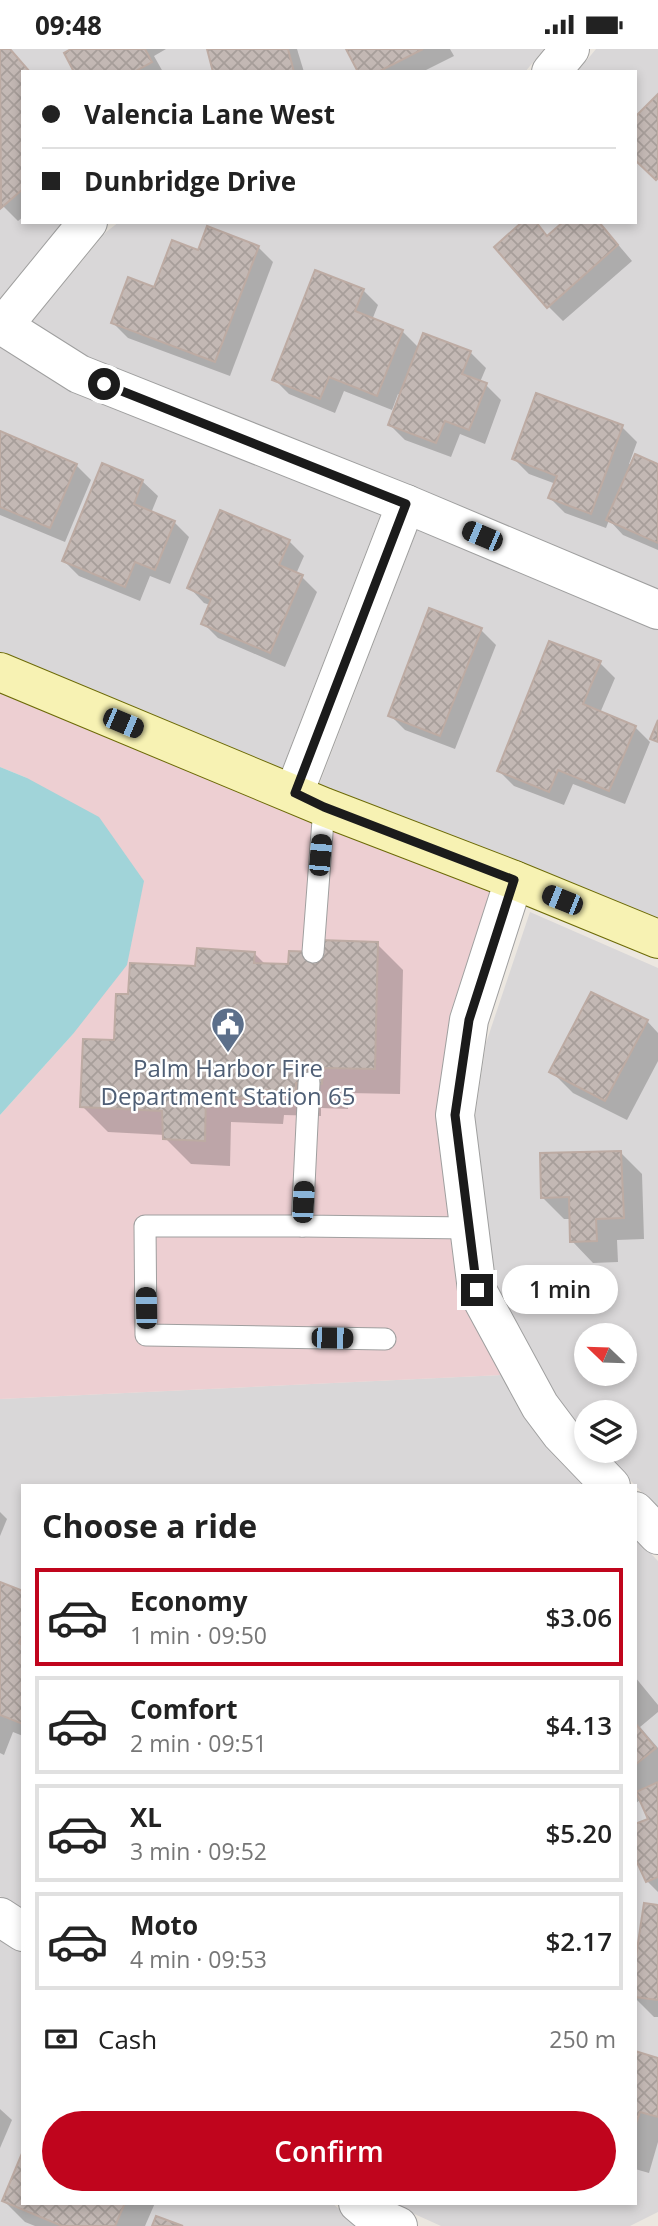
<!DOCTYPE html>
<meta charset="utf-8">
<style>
:root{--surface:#fff;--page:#f2f2f2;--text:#222;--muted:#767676;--line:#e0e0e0;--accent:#c0051d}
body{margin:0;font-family:"Open Sans",sans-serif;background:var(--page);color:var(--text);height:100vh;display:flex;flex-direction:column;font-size:26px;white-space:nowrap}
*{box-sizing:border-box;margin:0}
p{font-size:23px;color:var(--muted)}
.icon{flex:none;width:38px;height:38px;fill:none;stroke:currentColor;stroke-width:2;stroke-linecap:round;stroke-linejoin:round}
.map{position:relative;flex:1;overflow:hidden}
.panel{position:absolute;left:21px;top:1435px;width:616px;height:721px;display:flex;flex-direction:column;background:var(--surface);border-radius:0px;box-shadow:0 4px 10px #0003}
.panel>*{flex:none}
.banner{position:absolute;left:21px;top:21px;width:616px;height:154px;border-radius:0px;box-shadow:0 4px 10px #0003;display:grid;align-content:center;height:154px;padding:0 21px;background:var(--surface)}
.needle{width:46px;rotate:293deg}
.fabs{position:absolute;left:574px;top:1274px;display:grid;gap:14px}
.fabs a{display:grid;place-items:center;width:63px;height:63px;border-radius:50%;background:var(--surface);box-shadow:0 4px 10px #0003;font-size:35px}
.end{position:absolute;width:32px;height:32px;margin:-16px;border:9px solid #1b1b1b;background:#fff;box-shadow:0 0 0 4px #fff}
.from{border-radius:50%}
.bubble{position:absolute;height:49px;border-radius:24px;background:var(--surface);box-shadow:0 4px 10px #0003;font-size:23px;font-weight:600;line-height:49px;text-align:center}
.car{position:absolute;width:21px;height:42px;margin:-21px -10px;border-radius:9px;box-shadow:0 0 5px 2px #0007;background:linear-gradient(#222 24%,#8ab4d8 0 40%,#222 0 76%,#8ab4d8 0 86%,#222 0)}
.banner b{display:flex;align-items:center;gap:24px;height:66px;font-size:26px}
.banner b+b{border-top:2px solid var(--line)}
.banner i{width:18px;height:18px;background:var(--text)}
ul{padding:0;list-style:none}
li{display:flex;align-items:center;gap:21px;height:98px;margin:0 14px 10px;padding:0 7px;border:4px solid var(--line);border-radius:0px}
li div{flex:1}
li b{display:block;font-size:26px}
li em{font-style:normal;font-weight:600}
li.active{border-color:var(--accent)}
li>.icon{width:63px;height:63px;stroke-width:1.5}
h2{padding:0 21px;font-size:32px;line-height:84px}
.pay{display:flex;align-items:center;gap:18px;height:77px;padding:0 21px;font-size:26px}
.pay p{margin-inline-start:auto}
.action{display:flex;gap:14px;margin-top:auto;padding:14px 21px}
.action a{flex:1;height:80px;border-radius:42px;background:var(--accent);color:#fff;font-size:28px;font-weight:600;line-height:80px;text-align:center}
.status{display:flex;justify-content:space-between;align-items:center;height:49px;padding:0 35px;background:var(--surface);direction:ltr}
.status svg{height:19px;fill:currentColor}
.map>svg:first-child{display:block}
.residential{fill:#d9d7d8;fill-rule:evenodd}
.commercial{fill:#edcfd2}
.water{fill:#a1d4d9}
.shadow{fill:#0003}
.building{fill:url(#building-cross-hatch);stroke:#bdaba3;stroke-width:2}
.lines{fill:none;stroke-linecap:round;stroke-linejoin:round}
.lane-casing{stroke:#9f9f9f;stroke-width:23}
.street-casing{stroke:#9f9f9f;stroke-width:40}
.secondary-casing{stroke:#6c6a07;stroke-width:40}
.lane{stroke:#fff;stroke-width:21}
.street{stroke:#fff;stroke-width:38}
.secondary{stroke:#f7f2b3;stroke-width:38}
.route{stroke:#1b1b1b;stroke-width:9}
.labels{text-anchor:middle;stroke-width:5;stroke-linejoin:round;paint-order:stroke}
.service-label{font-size:24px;fill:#4e5e75;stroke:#fff}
</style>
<div class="status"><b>09:48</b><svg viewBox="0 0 49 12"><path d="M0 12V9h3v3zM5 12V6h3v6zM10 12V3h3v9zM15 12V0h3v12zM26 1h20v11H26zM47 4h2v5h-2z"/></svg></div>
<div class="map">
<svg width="658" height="2177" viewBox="0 0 658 2177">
<defs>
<pattern id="building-cross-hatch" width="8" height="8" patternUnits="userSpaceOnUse" patternTransform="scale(1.75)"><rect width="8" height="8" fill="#c3b8b4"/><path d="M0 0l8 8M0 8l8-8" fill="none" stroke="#a79e9a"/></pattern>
</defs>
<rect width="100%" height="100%" fill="#ece7e0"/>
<!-- residential -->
<g class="residential">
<path d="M3 0H544L525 23H23V173H63L0 249V4Z"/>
<path d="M596 0H658V542L88 309 31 274 106 183 119 173H635V23H577Z"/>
<path d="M0 296 381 464 282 720 0 605Z"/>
<path d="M418 479 658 580V870L319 736Z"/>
<path d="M530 863 658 919V1460L602 1402H625V1363H586V1385L557 1348 496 1237 475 1068 486 994ZM586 1286H625V1325H586Z"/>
<path d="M502 1326 586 1437H23V1862L0 1847V1350Z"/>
<path d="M635 1488 658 1512V2163L630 2177H441L390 2154H635Z"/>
<path d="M0 1889 23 1904V2154H332L359 2177H0Z"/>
</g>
<!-- commercial -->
<path class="commercial" d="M0 642 491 841 450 965 436 1067 457 1241 502 1326 0 1350V1066L73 985 27 729 0 718Z"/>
<!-- water -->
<path class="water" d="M0 718 27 729 99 768 144 832 127 916 73 985 0 1066Z"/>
<!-- shadow -->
<g class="shadow">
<path d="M0 0H9L30 23H23V168L18 172 0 154Z"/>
<path d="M75 0H166L154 7 163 23H76Z"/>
<path d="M209 0H297L304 23H215Z"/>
<path d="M348 0H450L454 7 422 23H360Z"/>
<path d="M534 173 549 188 599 173 632 212 563 272 548 257Z"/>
<path d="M258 198 273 213 230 327 128 289 113 274 199 204Z"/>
<path d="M363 241 378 256 372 271 402 282 419 299 424 286 471 304 486 319 480 333 486 336 501 351 485 395 460 385 451 408 405 391 390 376 401 346 398 345 392 361 344 342 335 364 289 345 274 330Z"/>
<path d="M537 346 622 378 637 393 629 415 658 417V501L623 486 609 471 606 479 565 464 550 449 556 435 529 425 514 410Z"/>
<path d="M0 384 76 416 91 431 65 493 0 466Z"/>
<path d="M142 432 158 447 151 464 174 473 189 488 170 535 150 527 140 552 79 527 64 512Z"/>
<path d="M289 492 304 507 296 525 302 528 317 543 285 618 218 589 203 574 210 556 204 554 189 538Z"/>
<path d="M481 581 496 596 455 700 405 681 390 666Z"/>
<path d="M600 614 615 629 600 664 635 678 650 693 625 755 573 735 564 756 514 737 499 722Z"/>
<path d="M377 895 403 921 400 1045 349 1044 348 1060 321 1059V1067L284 1066 283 1075 231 1073 230 1117 191 1115 165 1089V1086L108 1083 82 1057 116 993 129 947 197 918 254 904 266 916 290 917 319 905Z"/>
<path d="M647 972 658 984V1012L627 1071 573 1044 552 1023Z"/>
<path d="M621 1104 642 1125 644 1190 617 1191 618 1213 593 1214 572 1192 571 1170H564L543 1149Z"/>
<path d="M0 1463 7 1470 0 1487Z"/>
<path d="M0 1534 23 1544V1687L13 1683 4 1706 0 1704Z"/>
<path d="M635 1628 658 1656V1663L640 1678 658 1699V1843L647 1832 650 1770 641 1750 635 1755Z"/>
<path d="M658 1858V1968H654L635 1949V1926Z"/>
<path d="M635 2004 658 2011V2093L649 2124 635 2120Z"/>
<path d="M0 2060 12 2071 0 2099Z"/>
<path d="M4 2152 23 2154H155L145 2177H35L25 2173Z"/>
</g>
<!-- building -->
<g class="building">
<path d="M0 0H10L30 23H23V140L1 159Z"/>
<path d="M71 0H145L152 13 134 23H74L64 4Z"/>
<path d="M207 0H288L294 23H213Z"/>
<path d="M346 0H423L378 23H358Z"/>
<path d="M658 45V129L656 131 635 111V68Z"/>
<path d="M522 173H536L547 187 563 173H599L618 196 547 259 494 198Z"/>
<path d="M207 177 259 197 215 313 111 274 128 228 154 238 172 191 198 201Z"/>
<path d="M315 221 364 240 355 262 403 281 377 347 329 328 320 350 272 331Z"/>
<path d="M423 284 471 302 462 325 487 334 469 381 445 372 436 394 388 376Z"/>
<path d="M536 344 623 376 591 465 548 449 557 427 512 410Z"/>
<path d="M0 382 77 415 50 479 0 458Z"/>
<path d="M635 405 658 415V494L606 471Z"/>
<path d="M102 414 143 431 134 455 175 472 155 521 135 513 125 538 62 512Z"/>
<path d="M220 461 290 491 279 516 303 526 270 604 201 575 211 550 187 539Z"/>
<path d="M429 559 482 579 440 687 388 667Z"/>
<path d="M549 592 601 612 583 655 636 677 609 742 558 721 549 743 497 722Z"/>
<path d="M658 671V693L650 690Z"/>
<path d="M319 891 378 893 375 1020 323 1019 322 1035 296 1034V1043L258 1041V1050L206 1048 205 1092 163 1090 162 1062 80 1058 83 990 114 991 116 945H128L130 914 195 917 197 899 255 903 254 914 288 915 289 902 318 903Z"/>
<path d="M591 943 648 971 605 1052 549 1023Z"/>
<path d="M621 1102 624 1169 596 1170 597 1192 570 1193 569 1148 541 1149 540 1104Z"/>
<path d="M0 1533 23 1542V1586L19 1594 23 1596V1675L0 1666Z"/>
<path d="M635 1674 656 1699 635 1716Z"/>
<path d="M658 1733V1828L646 1833 635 1809V1775L648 1770 636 1743Z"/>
<path d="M644 1854 658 1856V1951L635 1948V1914Z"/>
<path d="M635 2002 658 2009V2068L640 2063 635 2078Z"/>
<path d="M23 2102V2154H125L115 2177H62L2 2152Z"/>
<path d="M156 2167 183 2177H152Z"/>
</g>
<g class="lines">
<!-- lane casing -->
<g class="lane-casing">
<g id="lane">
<path d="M313 903 324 758"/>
<path d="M309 1034 302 1177 469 1179"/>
<path d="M302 1177H145L146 1286 385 1290"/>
</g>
</g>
<!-- street casing -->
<g class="street-casing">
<g id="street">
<path d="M551 23 570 0"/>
<path d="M88 173 3 277 79 325 406 455 658 561"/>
<path d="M294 744 406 455"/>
<path d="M514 831 469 971 455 1066 477 1241 540 1357 561 1385 611 1437"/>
<path d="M635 1462 658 1486"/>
<path d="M0 1868 23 1883"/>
<path d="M358 2154 371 2165 398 2177"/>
</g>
</g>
<!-- secondary casing -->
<g class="secondary-casing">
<path id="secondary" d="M0 623 324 758 514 831 658 890"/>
</g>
<!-- lane -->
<use href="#lane" class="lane"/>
<!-- street -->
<use href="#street" class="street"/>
<!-- secondary -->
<use href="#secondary" class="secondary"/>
</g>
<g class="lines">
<!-- route -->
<path class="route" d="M104 335 406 455 295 744 324 758 514 831 469 971 455 1066 477 1241"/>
</g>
<!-- icons -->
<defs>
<g id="civic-pin" transform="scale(1.75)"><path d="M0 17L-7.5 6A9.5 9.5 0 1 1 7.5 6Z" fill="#5c6f8a" stroke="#fff"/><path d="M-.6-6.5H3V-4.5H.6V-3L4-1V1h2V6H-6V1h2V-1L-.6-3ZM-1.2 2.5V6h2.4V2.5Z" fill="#fff"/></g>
</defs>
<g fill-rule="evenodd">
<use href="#civic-pin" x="228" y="975"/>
</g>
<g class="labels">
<!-- service labels -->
<g class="service-label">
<text x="228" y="1028">Palm Harbor Fire<tspan x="228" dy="28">Department Station 65</tspan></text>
</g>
</g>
</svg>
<div class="fabs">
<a><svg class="needle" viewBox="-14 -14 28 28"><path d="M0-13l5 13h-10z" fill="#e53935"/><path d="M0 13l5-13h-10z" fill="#767676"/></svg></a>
<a><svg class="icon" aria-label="layers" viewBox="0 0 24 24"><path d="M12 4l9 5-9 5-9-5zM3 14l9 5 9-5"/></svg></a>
</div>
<i class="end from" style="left:104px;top:335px"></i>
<i class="end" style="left:477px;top:1241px"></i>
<div class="bubble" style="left:502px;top:1216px;width:116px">1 min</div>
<i class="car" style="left:482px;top:487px;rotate:293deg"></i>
<i class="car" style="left:123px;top:674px;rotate:113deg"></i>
<i class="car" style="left:320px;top:806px;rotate:5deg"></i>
<i class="car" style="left:562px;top:851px;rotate:292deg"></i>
<i class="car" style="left:303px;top:1153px;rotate:3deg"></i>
<i class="car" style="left:146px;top:1259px;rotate:359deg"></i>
<i class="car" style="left:332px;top:1289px;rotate:91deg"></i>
<div class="banner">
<b><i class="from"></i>Valencia Lane West</b>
<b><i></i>Dunbridge Drive</b>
</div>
<section class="panel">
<h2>Choose a ride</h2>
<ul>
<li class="active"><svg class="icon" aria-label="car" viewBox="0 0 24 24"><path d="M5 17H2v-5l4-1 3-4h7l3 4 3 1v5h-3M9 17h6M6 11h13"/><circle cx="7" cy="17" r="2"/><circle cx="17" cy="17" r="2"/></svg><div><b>Economy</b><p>1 min · 09:50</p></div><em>$3.06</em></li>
<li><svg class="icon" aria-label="car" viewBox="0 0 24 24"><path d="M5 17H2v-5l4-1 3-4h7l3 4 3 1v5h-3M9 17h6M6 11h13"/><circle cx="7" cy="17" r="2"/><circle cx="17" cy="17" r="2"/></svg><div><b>Comfort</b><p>2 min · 09:51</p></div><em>$4.13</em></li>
<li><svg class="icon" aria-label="car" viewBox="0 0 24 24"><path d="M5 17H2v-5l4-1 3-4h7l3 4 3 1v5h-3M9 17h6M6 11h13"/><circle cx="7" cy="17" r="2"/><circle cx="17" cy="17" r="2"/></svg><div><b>XL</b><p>3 min · 09:52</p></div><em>$5.20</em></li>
<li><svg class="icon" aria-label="car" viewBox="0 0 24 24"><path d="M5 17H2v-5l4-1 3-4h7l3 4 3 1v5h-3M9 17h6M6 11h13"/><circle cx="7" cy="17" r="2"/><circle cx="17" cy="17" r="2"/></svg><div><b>Moto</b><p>4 min · 09:53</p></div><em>$2.17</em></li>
</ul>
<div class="pay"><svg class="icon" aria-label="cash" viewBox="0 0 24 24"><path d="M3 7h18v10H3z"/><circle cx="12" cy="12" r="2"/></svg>Cash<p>250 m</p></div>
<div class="action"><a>Confirm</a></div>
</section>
</div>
